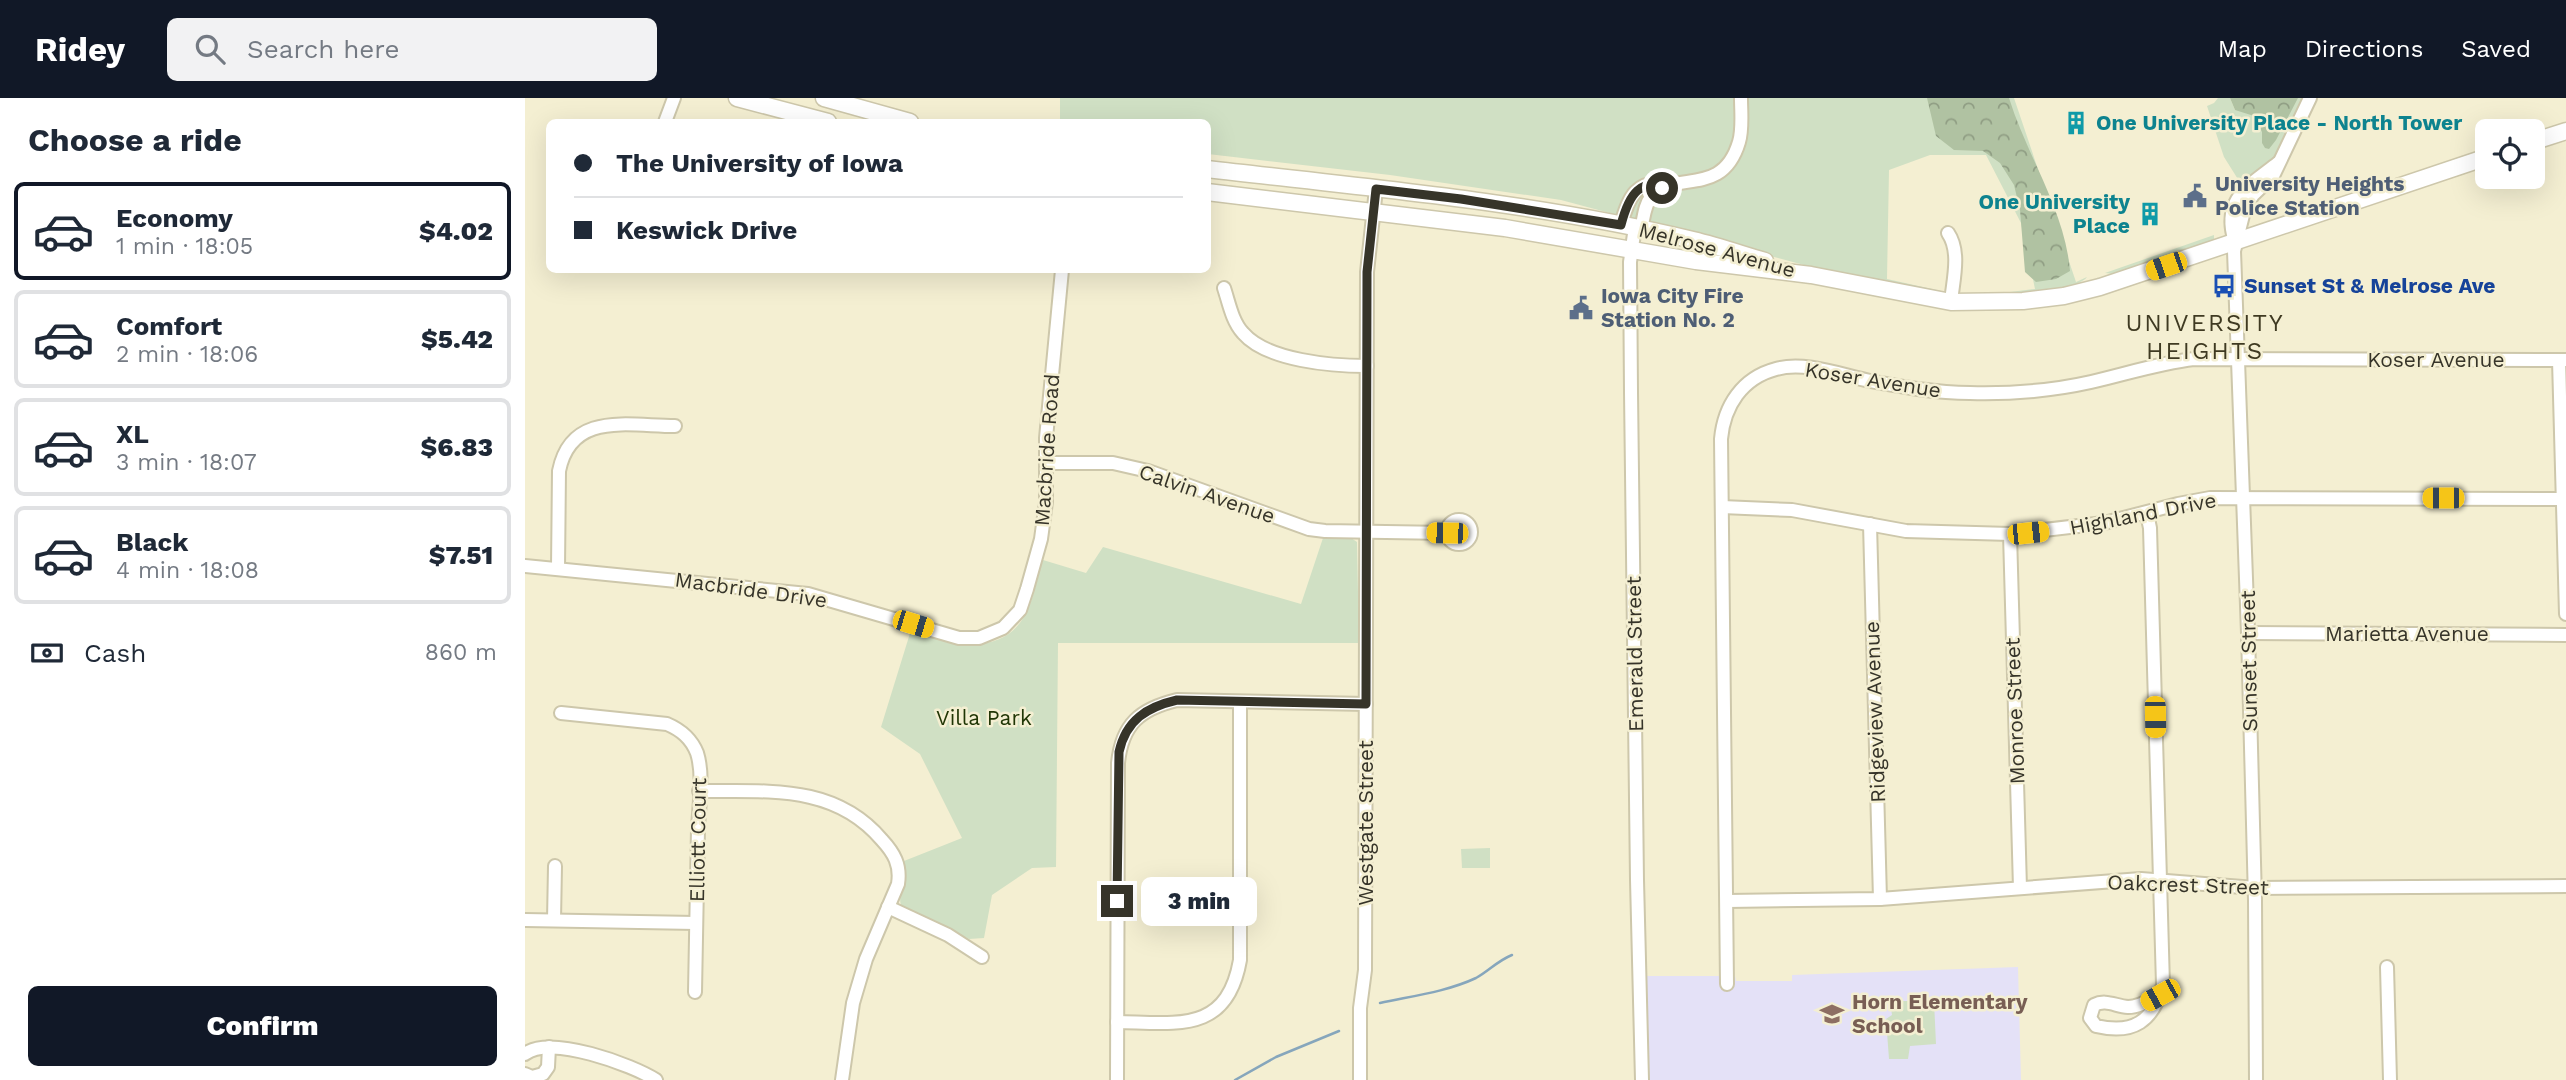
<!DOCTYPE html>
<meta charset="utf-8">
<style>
:root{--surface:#fff;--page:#f2f2f3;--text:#1f2937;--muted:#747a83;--line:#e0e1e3;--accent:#111827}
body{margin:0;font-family:"Work Sans",sans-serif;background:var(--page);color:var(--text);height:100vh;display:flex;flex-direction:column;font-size:26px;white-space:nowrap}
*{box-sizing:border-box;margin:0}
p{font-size:23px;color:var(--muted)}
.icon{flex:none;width:38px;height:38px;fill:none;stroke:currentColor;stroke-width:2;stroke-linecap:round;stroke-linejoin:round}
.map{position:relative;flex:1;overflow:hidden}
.details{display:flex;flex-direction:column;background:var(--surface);width:525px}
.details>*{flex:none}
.top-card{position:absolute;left:21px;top:21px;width:665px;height:154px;border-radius:10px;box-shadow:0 7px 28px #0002;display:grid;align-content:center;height:154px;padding:0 28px;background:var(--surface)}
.controls{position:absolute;left:1950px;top:21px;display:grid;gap:14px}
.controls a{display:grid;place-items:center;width:70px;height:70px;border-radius:10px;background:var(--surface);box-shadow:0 7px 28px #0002;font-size:35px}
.end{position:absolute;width:32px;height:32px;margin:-16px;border:9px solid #363429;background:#fff;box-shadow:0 0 0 4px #fff}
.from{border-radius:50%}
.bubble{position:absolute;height:49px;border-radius:10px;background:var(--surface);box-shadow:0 7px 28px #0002;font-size:23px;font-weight:800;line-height:49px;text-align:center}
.car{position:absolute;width:21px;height:42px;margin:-21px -10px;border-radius:9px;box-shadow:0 0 5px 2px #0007;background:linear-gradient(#f5c518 24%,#345 0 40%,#f5c518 0 76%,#345 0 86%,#f5c518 0)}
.top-card b{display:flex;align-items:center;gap:24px;height:66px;font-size:26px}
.top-card b+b{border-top:2px solid var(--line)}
.top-card i{width:18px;height:18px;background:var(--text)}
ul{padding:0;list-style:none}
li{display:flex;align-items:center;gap:21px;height:98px;margin:0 14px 10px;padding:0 14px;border:4px solid var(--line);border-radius:10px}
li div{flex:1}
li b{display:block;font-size:26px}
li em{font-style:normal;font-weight:800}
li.selected{border-color:var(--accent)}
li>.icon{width:63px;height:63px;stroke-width:1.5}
h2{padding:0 28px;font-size:32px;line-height:84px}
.pay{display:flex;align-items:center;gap:18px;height:77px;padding:0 28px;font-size:26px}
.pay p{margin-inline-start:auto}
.cta{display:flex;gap:14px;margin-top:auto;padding:14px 28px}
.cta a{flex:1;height:80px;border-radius:10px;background:var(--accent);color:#fff;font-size:28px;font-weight:800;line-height:80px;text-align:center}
header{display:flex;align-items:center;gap:42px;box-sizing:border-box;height:98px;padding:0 35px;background:var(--accent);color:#fff}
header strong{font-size:33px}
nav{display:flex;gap:38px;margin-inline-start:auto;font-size:24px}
.search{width:490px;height:63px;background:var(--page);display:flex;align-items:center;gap:18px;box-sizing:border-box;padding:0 24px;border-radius:10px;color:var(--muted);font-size:26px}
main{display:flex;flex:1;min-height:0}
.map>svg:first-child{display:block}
.education{fill:#e4e1f7}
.green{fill:#d0e0c4}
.forest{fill:url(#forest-crowns)}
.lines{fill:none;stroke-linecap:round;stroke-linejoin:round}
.stream{stroke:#86a6bc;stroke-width:2.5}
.minor-casing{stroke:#cdc7ab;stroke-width:16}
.major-casing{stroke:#cdc7ab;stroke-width:19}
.minor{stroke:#fff;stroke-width:12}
.major{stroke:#fff;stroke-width:16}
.route{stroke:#363429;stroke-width:9}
.labels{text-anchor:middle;stroke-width:5;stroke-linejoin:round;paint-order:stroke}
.culture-label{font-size:21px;font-weight:bold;fill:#0d838f;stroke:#f4efd2;text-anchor:start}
.service-label{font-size:21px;font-weight:bold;fill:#4e5e75;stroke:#f4efd2;text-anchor:start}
.street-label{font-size:21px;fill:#363429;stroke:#f4efd2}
.transit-label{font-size:21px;font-weight:bold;fill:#164399;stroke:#f4efd2;text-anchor:start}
.park-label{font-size:21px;fill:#203605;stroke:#f4efd2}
.education-label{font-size:21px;font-weight:bold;fill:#785e54;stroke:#f4efd2;text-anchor:start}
.quarter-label{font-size:24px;letter-spacing:2px;fill:#3f3a22;stroke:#f4efd2}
</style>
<header>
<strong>Ridey</strong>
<div class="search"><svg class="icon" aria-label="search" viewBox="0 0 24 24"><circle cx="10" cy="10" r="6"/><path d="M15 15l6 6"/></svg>Search here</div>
<nav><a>Map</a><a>Directions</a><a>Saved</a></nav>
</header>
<main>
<section class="details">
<h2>Choose a ride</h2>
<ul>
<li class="selected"><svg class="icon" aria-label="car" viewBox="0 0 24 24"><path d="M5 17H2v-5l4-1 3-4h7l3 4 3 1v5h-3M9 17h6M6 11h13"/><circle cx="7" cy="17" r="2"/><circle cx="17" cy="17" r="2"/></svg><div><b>Economy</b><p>1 min · 18:05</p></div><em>$4.02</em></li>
<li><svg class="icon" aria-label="car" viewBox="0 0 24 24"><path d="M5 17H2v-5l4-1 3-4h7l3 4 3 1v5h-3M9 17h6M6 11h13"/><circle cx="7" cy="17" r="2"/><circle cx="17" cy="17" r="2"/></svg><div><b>Comfort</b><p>2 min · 18:06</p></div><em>$5.42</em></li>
<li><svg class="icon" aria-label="car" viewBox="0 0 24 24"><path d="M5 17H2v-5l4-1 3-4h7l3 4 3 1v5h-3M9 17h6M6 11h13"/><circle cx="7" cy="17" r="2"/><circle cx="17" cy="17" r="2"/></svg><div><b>XL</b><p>3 min · 18:07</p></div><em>$6.83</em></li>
<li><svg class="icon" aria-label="car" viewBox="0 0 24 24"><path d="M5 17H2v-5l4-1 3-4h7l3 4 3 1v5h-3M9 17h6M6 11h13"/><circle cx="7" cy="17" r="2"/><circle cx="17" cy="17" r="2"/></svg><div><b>Black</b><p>4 min · 18:08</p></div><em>$7.51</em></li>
</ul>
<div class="pay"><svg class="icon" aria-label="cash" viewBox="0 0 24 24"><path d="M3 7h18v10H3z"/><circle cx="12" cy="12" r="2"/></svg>Cash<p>860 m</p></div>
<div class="cta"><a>Confirm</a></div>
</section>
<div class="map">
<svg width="2041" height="982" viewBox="0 0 2041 982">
<defs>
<pattern id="forest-crowns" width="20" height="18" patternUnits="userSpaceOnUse" patternTransform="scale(1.75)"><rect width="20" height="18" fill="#b0c2a2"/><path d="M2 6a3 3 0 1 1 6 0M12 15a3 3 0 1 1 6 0" fill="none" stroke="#909e84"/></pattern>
</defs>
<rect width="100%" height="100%" fill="#f4efd2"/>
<!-- education -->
<path class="education" d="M1493 869 1496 982H1122L1120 878H1210L1211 883H1267V877Z"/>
<!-- green -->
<g class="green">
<path d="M535 0H1489L1551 184 1562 179C1551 195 1462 198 1441 198L1438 195 1469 196 1510 191 1496 125 1461 57H1405L1364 72 1362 181 1416 193 1414 194 1294 171 1036 102 865 77 683 56 682 24H535Z"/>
<path d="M1693 0H1705L1710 12V0H1779L1748 61 1715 90 1716 86 1699 59 1682 8 1689 5Z"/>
<path d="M1689 137V141L1660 155 1588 176 1580 175Z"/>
<path d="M798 440H826L832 444 834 545H533L531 769 507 770 467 797 459 840 444 841 376 807C372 795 383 782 379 763L437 740 395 656 356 629 386 532C428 545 481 563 504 509 510 494 513 477 518 462L561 475 578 449 776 506Z"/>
<path d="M965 750V770H937L936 751Z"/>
<path d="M1369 903H1409L1411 946 1385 948 1383 961H1364L1361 921 1367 917 1366 910 1369 909Z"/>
</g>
<!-- forest -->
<g class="forest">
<path d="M1402 0H1484C1502 58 1540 112 1545 173L1531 181 1511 184 1500 174 1495 112 1489 87 1475 65 1458 53 1429 52 1411 38Z"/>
<path d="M1705 0H1773L1751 42 1744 51 1740 50 1737 45V34L1729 18 1710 12Z"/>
</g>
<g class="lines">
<!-- stream -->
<g class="stream">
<path d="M855 905C887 898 921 894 951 880 964 873 972 863 987 857"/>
<path d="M710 982 751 959 814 933"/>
</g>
<!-- minor casing -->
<g class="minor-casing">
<g id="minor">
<path d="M140 24 149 0"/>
<path d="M1096 127C1103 99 1112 80 1144 86"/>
<path d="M1110 129 1105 164 1106 294 1112 782 1117 982"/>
<path d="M1116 131C1119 120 1119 108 1126 99 1149 71 1197 101 1214 44 1218 31 1216 14 1216 0"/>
<path d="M1423 135C1436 154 1428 182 1426 204"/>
<path d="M1710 144C1696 101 1724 88 1753 65"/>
<path d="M699 190C704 205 707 223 718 235 742 263 808 268 842 268"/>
<path d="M2034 262 2041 516"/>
<path d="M521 365H588L623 373 784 431 800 433 922 435"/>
<path d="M1197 409 1267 412 1381 433 1485 436 1579 425 1653 406 1685 400 2041 401"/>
<path d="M1622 416 1625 430 1638 887C1628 923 1609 937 1571 928L1565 920 1569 907C1581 901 1590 908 1603 909 1614 909 1625 902 1635 897"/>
<circle cx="934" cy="434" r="12"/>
<path d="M1345 426 1355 801"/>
<path d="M1485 436 1495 790"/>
<path d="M0 468 283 496 434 540H454L478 530 495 512 502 491 516 441 521 404V340L537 172"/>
<path d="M33 470 34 373C46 313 103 328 150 328"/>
<path d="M1723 535 2041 537"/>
<path d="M36 615 142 626C156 632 166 640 172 655 179 677 174 708 173 731 172 785 171 839 170 894"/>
<path d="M174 693C241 694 309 685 357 742 369 755 376 767 373 786L341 861 328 905 317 982"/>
<path d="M1202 803 1355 801 1616 781 1730 790 2041 788"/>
<path d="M363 809 423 837 457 859"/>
<path d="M0 822 171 825"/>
<path d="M29 822 30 768"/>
<path d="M1862 869 1865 982"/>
<path d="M1202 886 1196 341C1199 308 1217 280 1251 271 1280 263 1316 277 1345 283 1378 289 1411 295 1445 295 1485 296 1526 293 1566 284 1601 276 1634 265 1669 261L2041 262"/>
<path d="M592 924C652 925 702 936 715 862V604"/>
<path d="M0 956C24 936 108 967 131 982"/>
<path d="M0 976 7 979 18 976 23 969 24 949"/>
<path d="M592 982 593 665C597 626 615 611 652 602L841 606"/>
<path d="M835 982V910L840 872 842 174 851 91"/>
<path d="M1731 982 1730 802 1723 535 1709 153 1720 109 1728 97 1748 78 1785 0"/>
</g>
</g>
<!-- major casing -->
<g class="major-casing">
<g id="major">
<path d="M212 0 303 24"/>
<path d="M299 0 385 24"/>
<path d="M2007 44 2041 33"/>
<path d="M682 71C845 90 1009 104 1168 142 1193 148 1216 156 1240 163"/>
<path d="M682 94 980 130 1171 163 1286 177 1426 204 1498 203 1539 198 1575 189 1962 59"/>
</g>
</g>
<!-- minor -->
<use href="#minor" class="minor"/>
<!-- major -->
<use href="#major" class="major"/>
</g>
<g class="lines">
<!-- route -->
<path class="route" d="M592 803 594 654C601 622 622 609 652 602L841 606 842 174 851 91 936 101 1096 127C1104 96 1114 80 1148 87L1137 90"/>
</g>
<!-- icons -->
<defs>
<g id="building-bare" transform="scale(1.89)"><path d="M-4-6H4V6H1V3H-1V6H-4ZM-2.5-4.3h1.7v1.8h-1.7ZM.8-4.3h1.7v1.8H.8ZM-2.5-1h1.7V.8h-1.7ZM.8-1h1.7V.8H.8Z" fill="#0f9aa8" stroke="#f4efd2" stroke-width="2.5" paint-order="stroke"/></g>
<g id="civic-bare" transform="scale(1.89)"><path d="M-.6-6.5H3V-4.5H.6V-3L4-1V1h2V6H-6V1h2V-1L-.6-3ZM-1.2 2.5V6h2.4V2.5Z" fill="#5c6f8a" stroke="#f4efd2" stroke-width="2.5" paint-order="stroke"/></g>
<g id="bus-bare" transform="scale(1.89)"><path d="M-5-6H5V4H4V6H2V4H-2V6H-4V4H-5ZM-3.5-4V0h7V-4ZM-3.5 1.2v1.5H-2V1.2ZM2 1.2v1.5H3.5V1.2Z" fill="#1a4fb4" stroke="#f4efd2" stroke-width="2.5" paint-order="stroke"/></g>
<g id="school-bare" transform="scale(1.89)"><path d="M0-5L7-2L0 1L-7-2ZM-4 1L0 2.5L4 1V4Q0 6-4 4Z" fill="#8d6e63" stroke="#f4efd2" stroke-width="2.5" paint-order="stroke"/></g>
</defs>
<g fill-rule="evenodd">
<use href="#building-bare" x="1551" y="25"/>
<use href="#civic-bare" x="1670" y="98"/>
<use href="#building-bare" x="1625" y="116"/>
<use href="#bus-bare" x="1699" y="188"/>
<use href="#civic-bare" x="1056" y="210"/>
<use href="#school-bare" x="1307" y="916"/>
</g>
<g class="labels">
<!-- culture labels -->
<g class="culture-label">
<text x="1571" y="32">One University Place - North Tower</text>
<text x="1605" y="111" text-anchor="end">One University<tspan x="1605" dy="24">Place</tspan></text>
</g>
<!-- service labels -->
<g class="service-label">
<text x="1690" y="93">University Heights<tspan x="1690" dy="24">Police Station</tspan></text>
<text x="1076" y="205">Iowa City Fire<tspan x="1076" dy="24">Station No. 2</tspan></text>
</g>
<!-- street labels -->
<g class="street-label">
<text transform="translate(1192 152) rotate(15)" y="7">Melrose Avenue</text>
<text x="1911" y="269">Koser Avenue</text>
<text transform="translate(1348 282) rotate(9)" y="7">Koser Avenue</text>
<text transform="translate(522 352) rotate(-86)" y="7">Macbride Road</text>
<text transform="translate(682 396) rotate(19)" y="7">Calvin Avenue</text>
<text transform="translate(1618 416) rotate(-11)" y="7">Highland Drive</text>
<text transform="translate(226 492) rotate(8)" y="7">Macbride Drive</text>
<text x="1882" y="543">Marietta Avenue</text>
<text transform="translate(1110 556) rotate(-91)" y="7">Emerald Street</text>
<text transform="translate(1724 563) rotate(-91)" y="7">Sunset Street</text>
<text transform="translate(1490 613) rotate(-92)" y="7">Monroe Street</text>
<text transform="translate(1350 614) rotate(-92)" y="7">Ridgeview Avenue</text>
<text transform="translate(841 725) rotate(-90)" y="7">Westgate Street</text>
<text transform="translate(173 742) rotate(-89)" y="7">Elliott Court</text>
<text transform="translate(1663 787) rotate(2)" y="7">Oakcrest Street</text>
</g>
<!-- transit labels -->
<g class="transit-label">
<text x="1719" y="195">Sunset St &amp; Melrose Ave</text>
</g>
<!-- park labels -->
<g class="park-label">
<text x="459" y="627">Villa Park</text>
</g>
<!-- education labels -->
<g class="education-label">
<text x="1327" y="911">Horn Elementary<tspan x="1327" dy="24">School</tspan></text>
</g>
<!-- quarter labels -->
<g class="quarter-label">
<text x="1680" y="233">UNIVERSITY<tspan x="1680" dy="28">HEIGHTS</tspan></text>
</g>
</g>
</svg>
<div class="controls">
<a><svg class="icon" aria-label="locate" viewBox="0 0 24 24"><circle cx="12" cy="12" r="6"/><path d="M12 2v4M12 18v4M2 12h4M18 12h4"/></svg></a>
</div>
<i class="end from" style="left:1137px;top:90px"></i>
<i class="end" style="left:592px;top:803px"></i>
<div class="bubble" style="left:616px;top:779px;width:116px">3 min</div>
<i class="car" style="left:1641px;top:168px;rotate:251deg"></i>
<i class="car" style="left:1918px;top:400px;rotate:270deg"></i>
<i class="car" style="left:922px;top:435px;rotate:271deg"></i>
<i class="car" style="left:1503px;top:435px;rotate:84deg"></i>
<i class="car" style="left:388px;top:526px;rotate:107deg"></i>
<i class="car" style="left:1630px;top:619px;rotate:179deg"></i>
<i class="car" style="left:1635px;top:897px;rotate:241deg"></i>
<div class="top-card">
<b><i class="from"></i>The University of Iowa</b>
<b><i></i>Keswick Drive</b>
</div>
</div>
</main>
